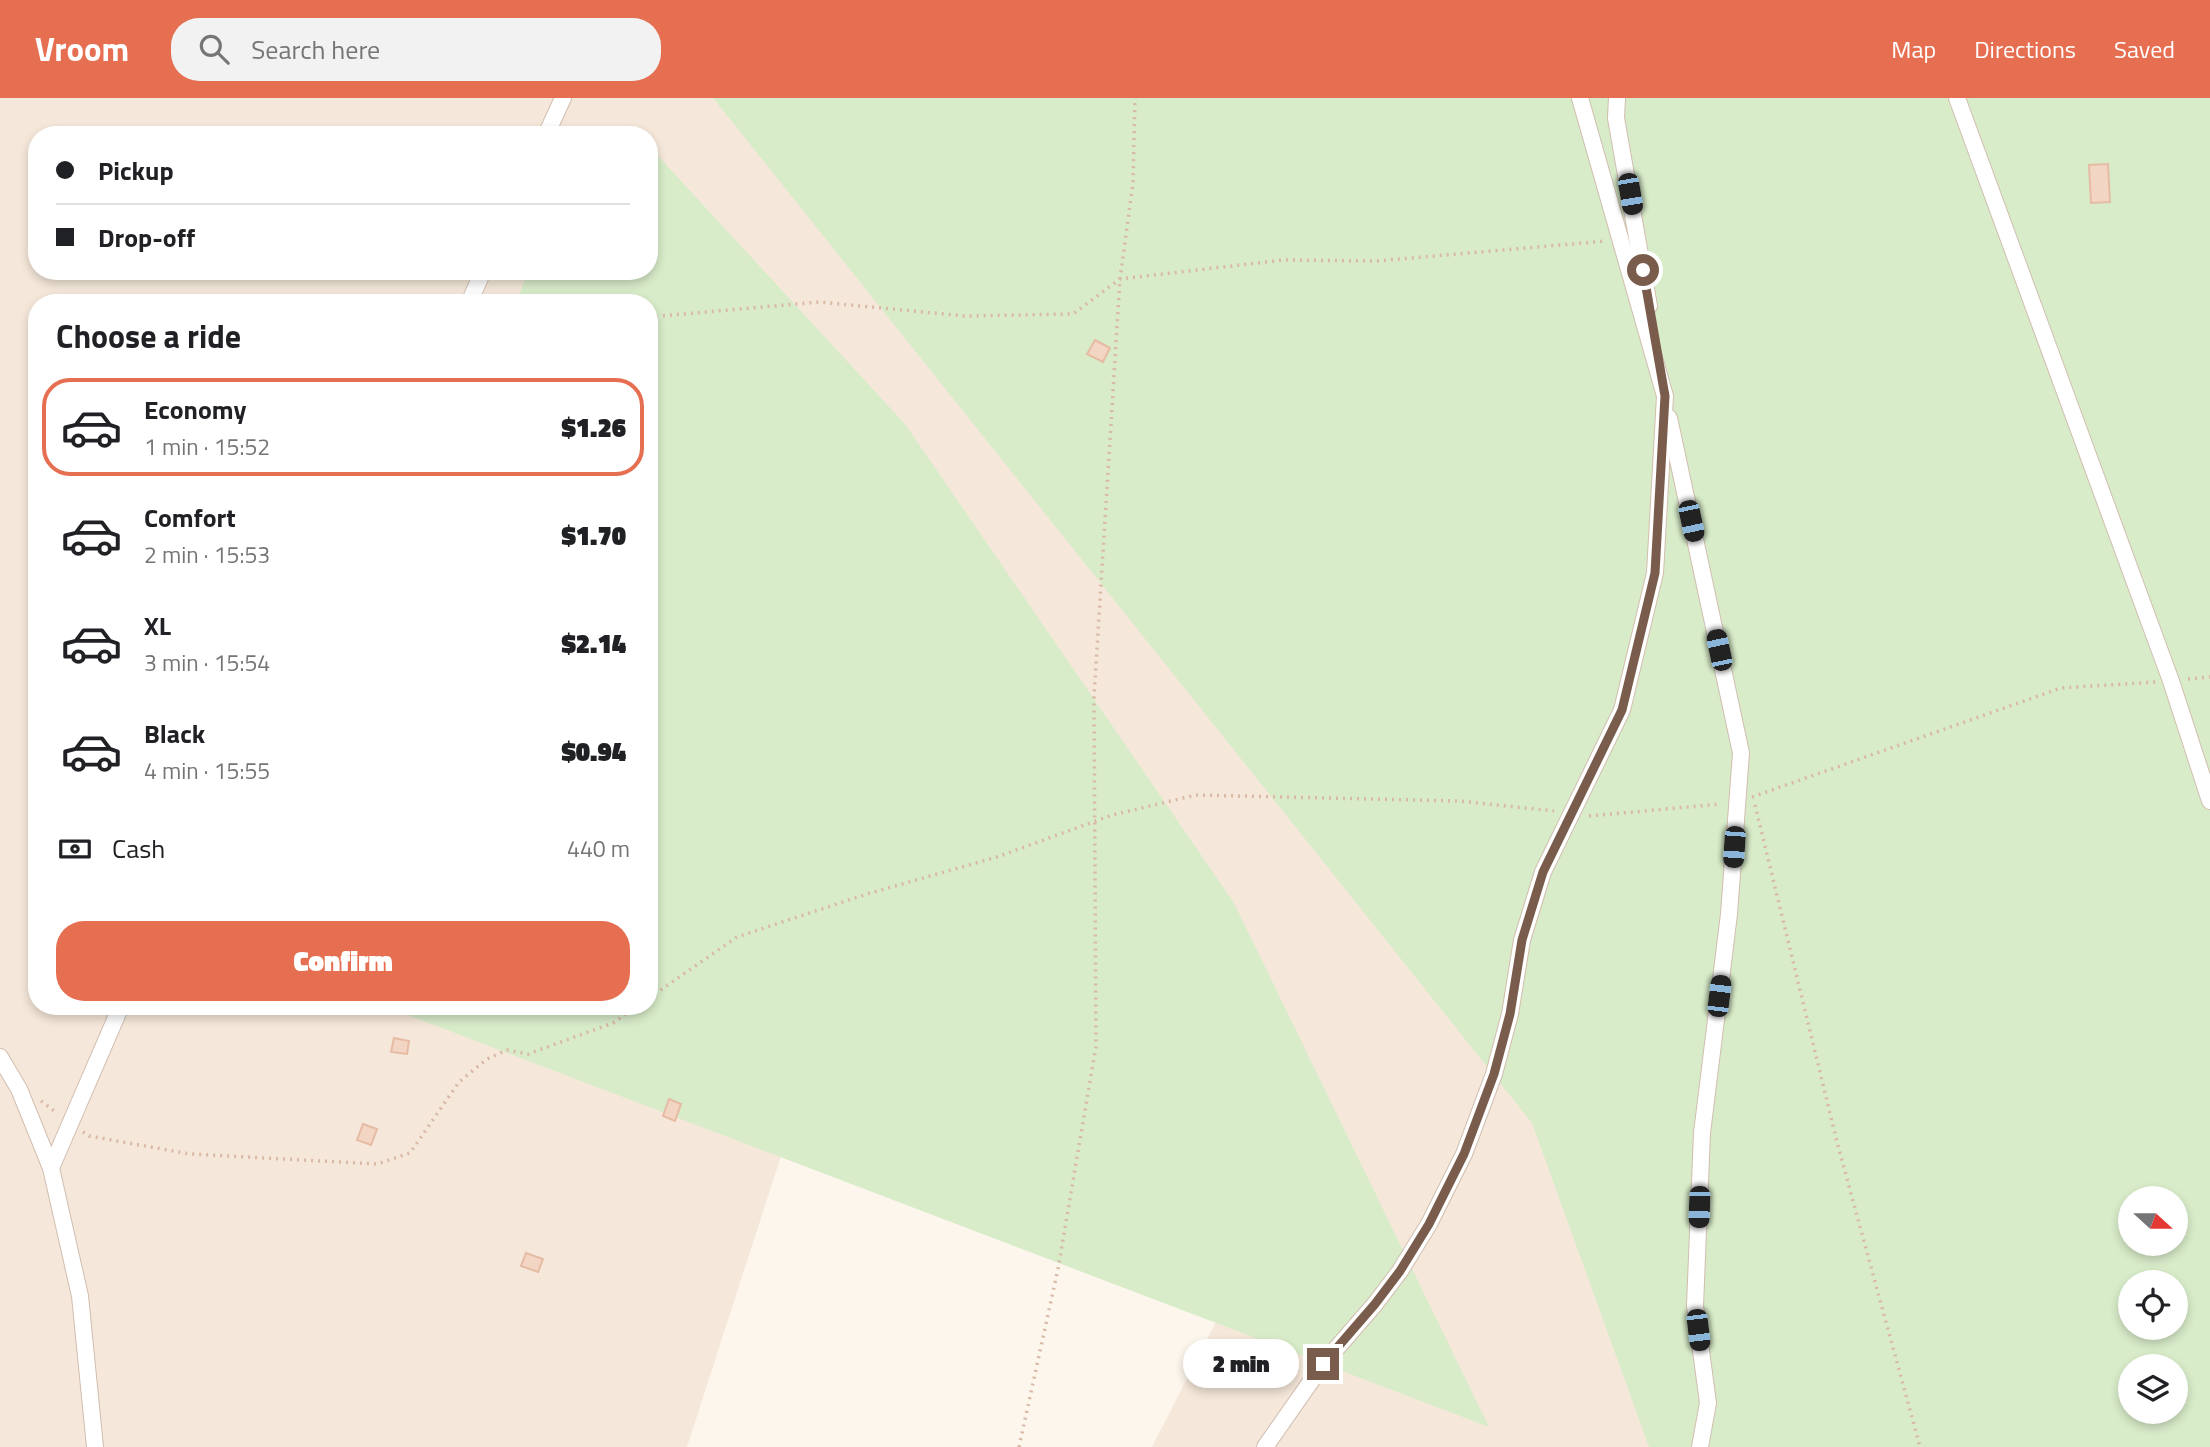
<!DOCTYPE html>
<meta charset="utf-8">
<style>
:root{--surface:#fff;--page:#f2f2f2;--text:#202124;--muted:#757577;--line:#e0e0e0;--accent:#e76f51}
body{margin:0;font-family:"Titillium Web",sans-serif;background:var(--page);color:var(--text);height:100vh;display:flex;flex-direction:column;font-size:26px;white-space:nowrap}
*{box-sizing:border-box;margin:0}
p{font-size:23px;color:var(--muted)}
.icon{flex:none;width:38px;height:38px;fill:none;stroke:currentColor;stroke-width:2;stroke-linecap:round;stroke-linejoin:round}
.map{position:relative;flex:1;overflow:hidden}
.drawer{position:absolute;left:28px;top:196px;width:630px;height:721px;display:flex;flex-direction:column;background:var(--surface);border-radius:28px;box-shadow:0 4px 10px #0003}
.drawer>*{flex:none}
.hud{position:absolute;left:28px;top:28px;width:630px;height:154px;border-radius:28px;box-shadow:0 4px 10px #0003;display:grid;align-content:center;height:154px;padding:0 28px;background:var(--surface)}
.needle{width:46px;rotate:111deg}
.controls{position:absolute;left:2118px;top:1088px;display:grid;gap:14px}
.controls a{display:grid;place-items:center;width:70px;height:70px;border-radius:50%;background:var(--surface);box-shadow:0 4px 10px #0003;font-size:35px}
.end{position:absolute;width:32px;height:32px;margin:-16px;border:9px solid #7a5c4d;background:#fff;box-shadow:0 0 0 4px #fff}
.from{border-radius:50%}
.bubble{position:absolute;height:49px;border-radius:24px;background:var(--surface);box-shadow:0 4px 10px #0003;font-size:23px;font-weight:800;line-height:49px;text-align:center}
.car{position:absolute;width:21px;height:42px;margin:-21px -10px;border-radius:9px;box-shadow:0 0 5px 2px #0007;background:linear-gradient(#222 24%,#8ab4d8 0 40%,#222 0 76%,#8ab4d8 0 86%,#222 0)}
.hud b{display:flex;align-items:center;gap:24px;height:66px;font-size:26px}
.hud b+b{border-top:2px solid var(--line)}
.hud i{width:18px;height:18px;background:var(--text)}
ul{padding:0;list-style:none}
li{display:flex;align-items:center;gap:21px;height:98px;margin:0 14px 10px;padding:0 14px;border:4px solid transparent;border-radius:28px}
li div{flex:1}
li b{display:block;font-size:26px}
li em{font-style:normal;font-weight:800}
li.active{border-color:var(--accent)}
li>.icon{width:63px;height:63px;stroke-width:1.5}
h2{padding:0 28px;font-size:32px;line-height:84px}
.pay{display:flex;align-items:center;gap:18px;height:77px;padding:0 28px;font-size:26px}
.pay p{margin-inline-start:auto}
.action{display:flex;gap:14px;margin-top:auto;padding:14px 28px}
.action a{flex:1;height:80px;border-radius:28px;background:var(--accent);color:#fff;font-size:28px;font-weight:800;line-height:80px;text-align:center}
header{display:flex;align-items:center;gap:42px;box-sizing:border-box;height:98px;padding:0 35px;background:var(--accent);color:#fff}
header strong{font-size:33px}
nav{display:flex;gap:38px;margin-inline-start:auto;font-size:24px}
.search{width:490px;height:63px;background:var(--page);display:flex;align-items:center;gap:18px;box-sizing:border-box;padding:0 24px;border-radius:28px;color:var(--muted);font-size:26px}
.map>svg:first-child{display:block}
.residential{fill:#f5e8da;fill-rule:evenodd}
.green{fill:#d8ecc9;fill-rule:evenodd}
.building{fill:#f3d5c3;stroke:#e6bba3;stroke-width:2}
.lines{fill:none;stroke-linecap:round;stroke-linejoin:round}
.minor-casing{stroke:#d1beb0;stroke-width:18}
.path{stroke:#d9b8a5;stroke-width:3.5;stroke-dasharray:2 5;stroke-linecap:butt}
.minor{stroke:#fff;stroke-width:16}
.route{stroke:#7a5c4d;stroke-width:9}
</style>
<header>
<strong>Vroom</strong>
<div class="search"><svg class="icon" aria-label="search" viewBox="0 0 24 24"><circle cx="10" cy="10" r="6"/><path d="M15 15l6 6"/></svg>Search here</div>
<nav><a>Map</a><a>Directions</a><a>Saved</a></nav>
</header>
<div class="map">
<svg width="2210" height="1349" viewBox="0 0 2210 1349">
<rect width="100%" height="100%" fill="#fdf6ec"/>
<!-- residential -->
<path class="residential" d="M0 0H2210V1349H1152L1310 1040 823 928 687 1349H0ZM37 37H649V173H37ZM37 205H649V908H37ZM2130 1101H2175V1146H2130ZM2130 1185H2175V1230H2130ZM2130 1269H2175V1314H2130Z"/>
<!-- green -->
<g class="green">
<path d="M713 0H2210V1349H1649L1532 1025ZM2130 1101H2175V1146H2130ZM2130 1185H2175V1230H2130ZM2130 1269H2175V1314H2130Z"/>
<path d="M658 58 905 326 1234 805 1489 1329 384 908H649V205H516L528 173H649V64Z"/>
</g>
<!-- building -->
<g class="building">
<path d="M2108 66 2110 104 2091 105 2089 67Z"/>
<path d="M1095 242 1110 250 1103 264 1087 256Z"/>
<path d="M394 940 409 943 407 956 391 954Z"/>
<path d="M669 1001 681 1006 675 1023 663 1018Z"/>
<path d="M363 1026 377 1031 371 1047 357 1042Z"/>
<path d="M526 1155 543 1161 538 1174 521 1168Z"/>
</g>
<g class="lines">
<!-- minor casing -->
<g class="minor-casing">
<g id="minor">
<path d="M1617 0 1616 20 1649 208"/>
<path d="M1957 0 2171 583 2210 703"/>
<path d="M546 37 563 0"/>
<path d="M469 205 483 173"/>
<path d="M1669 320 1741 655 1729 816 1702 1035 1695 1208 1708 1305 1700 1349"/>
<path d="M0 959 19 991 51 1070 80 1198 95 1349"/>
<path d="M51 1070 121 908"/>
<path d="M1265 1349 1323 1266 1375 1206 1400 1173 1429 1126 1464 1056 1494 976 1510 916 1522 842 1543 774 1622 612 1655 475 1665 298 1580 0"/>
</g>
</g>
<!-- path -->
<g class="path">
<path d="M649 219 819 204 965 218 1073 216 1120 181 1283 162 1377 163 1606 143"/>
<path d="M2188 581 2210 579"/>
<path d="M1752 699 2061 590 2156 584"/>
<path d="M1755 707 1837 1044 1920 1349"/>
<path d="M1589 718 1721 706"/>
<path d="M649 900 737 839 867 796 997 759 1112 717 1196 697 1459 703 1554 713"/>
<path d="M41 1003 57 1015"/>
<path d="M83 1034 89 1038 190 1056 377 1066 410 1055 459 984 487 961 507 952 528 956 613 925 637 908"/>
<path d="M1019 1349 1058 1171 1096 948 1094 599 1120 181 1133 85 1135 0"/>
</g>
<!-- minor -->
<use href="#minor" class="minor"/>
</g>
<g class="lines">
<!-- route -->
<path class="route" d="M1323 1266 1375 1206 1400 1173 1429 1126 1464 1056 1494 976 1510 916 1522 842 1543 774 1622 612 1655 475 1665 298 1643 172"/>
</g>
</svg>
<div class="controls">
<a><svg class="needle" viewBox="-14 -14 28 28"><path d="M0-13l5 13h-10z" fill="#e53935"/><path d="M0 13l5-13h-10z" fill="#757577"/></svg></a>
<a><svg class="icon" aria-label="locate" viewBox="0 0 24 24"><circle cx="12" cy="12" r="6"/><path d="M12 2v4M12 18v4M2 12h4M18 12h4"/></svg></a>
<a><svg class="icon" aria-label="layers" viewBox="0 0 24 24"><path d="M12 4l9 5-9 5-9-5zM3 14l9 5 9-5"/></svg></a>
</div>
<i class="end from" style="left:1643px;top:172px"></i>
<i class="end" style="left:1323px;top:1266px"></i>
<div class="bubble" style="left:1183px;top:1241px;width:116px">2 min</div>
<i class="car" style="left:1630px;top:96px;rotate:170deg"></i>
<i class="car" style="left:1691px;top:423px;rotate:168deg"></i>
<i class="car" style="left:1719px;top:552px;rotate:348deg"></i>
<i class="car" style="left:1734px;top:749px;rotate:184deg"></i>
<i class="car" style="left:1719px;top:898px;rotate:7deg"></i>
<i class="car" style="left:1699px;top:1109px;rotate:182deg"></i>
<i class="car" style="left:1698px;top:1232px;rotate:173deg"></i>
<div class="hud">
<b><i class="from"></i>Pickup</b>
<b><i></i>Drop-off</b>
</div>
<section class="drawer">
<h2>Choose a ride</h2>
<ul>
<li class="active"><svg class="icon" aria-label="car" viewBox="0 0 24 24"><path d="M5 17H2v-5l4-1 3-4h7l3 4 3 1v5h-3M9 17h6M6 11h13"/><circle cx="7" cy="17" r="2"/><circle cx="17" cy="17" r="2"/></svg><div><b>Economy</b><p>1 min · 15:52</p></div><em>$1.26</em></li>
<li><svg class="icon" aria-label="car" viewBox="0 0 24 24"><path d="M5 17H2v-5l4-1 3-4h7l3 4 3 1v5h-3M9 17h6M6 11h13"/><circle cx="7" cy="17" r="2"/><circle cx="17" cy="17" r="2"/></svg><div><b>Comfort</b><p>2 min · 15:53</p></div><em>$1.70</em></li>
<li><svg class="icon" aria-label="car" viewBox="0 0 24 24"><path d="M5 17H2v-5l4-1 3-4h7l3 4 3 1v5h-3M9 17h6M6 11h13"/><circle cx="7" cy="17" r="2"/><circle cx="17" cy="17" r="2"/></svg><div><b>XL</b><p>3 min · 15:54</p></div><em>$2.14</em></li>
<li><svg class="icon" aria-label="car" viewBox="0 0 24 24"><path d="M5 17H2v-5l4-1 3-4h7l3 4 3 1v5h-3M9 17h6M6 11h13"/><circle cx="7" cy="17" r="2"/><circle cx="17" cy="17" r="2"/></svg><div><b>Black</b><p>4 min · 15:55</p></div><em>$0.94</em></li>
</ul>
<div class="pay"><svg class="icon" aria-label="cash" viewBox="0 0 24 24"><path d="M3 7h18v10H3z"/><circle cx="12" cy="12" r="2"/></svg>Cash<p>440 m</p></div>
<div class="action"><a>Confirm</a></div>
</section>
</div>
